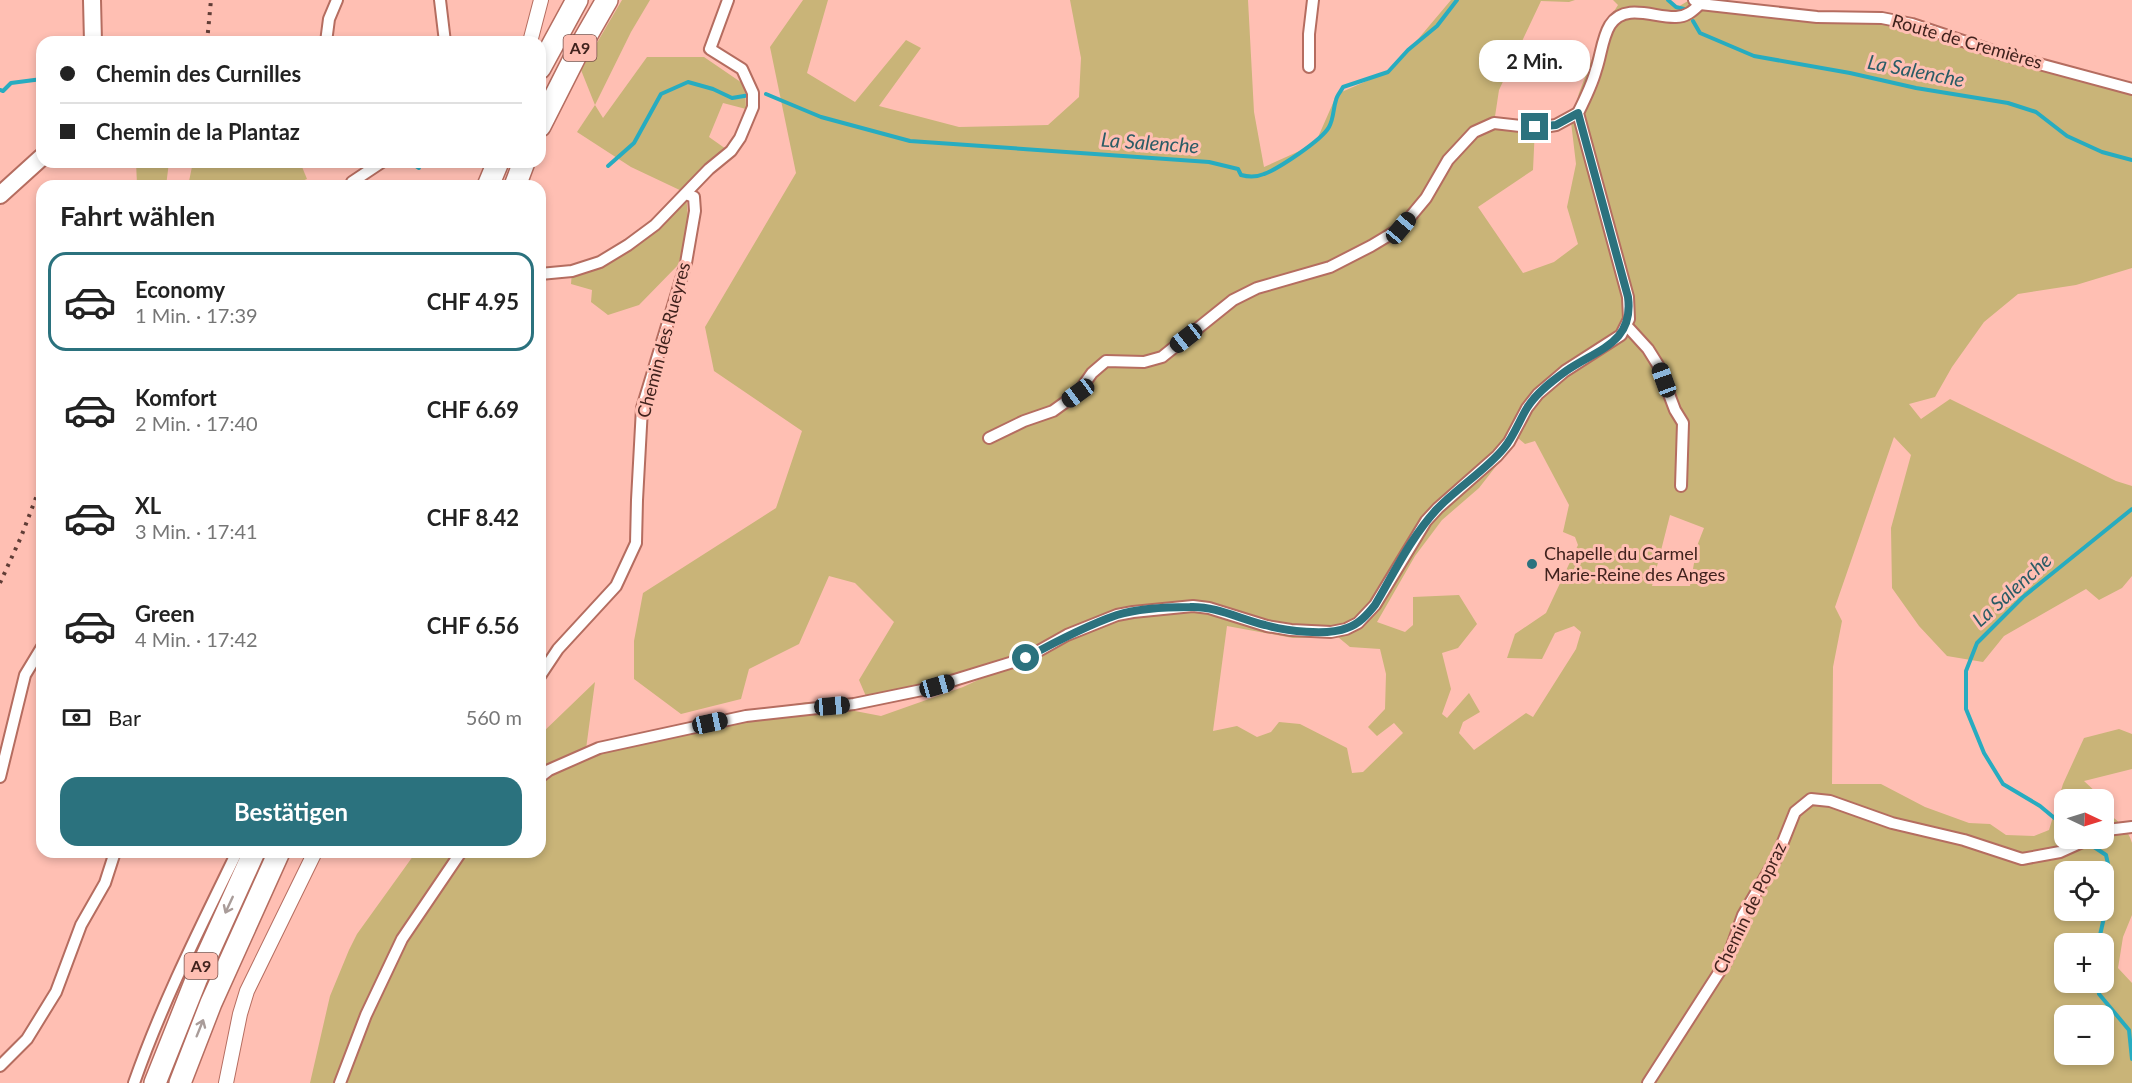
<!DOCTYPE html>
<html lang="de">
<meta charset="utf-8">
<style>
:root{--surface:#fff;--page:#f2f2f2;--text:#222;--muted:#767676;--line:#e0e0e0;--accent:#2b727e}
body{margin:0;font-family:Lato,sans-serif;background:var(--page);color:var(--text);height:100vh;display:flex;flex-direction:column;font-size:22px;white-space:nowrap}
*{box-sizing:border-box;margin:0}
p{font-size:20px;color:var(--muted)}
.icon{flex:none;width:33px;height:33px;fill:none;stroke:currentColor;stroke-width:2;stroke-linecap:round;stroke-linejoin:round}
.map{position:relative;flex:1;overflow:hidden}
.panel{position:absolute;left:36px;top:180px;width:510px;height:678px;display:flex;flex-direction:column;background:var(--surface);border-radius:18px;box-shadow:0 3px 9px #0003}
.panel>*{flex:none}
.banner{position:absolute;left:36px;top:36px;width:510px;height:132px;border-radius:18px;box-shadow:0 3px 9px #0003;display:grid;align-content:center;height:132px;padding:0 24px;background:var(--surface)}
.needle{width:39px;rotate:94deg}
.fabs{position:absolute;left:2054px;top:789px;display:grid;gap:12px}
.fabs a{display:grid;place-items:center;width:60px;height:60px;border-radius:12px;background:var(--surface);box-shadow:0 3px 9px #0003;font-size:30px}
.end{position:absolute;width:27px;height:27px;margin:-14px;border:8px solid #2b727e;background:#fff;box-shadow:0 0 0 3px #fff}
.from{border-radius:50%}
.bubble{position:absolute;height:42px;border-radius:18px;background:var(--surface);box-shadow:0 3px 9px #0003;font-size:20px;font-weight:700;line-height:42px;text-align:center}
.car{position:absolute;width:18px;height:36px;margin:-18px -9px;border-radius:8px;box-shadow:0 0 4px 2px #0007;background:linear-gradient(#222 24%,#8ab4d8 0 40%,#222 0 76%,#8ab4d8 0 86%,#222 0)}
.banner b{display:flex;align-items:center;gap:21px;height:57px;font-size:22px}
.banner b+b{border-top:2px solid var(--line)}
.banner i{width:15px;height:15px;background:var(--text)}
ul{padding:0;list-style:none}
li{display:flex;align-items:center;gap:18px;height:99px;margin:0 12px 9px;padding:0 12px;border:3px solid transparent;border-radius:18px}
li div{flex:1}
li b{display:block;font-size:22px}
li em{font-style:normal;font-weight:700}
li.active{border-color:var(--accent)}
li>.icon{width:54px;height:54px;stroke-width:1.5}
h2{padding:0 24px;font-size:27px;line-height:72px}
.pay{display:flex;align-items:center;gap:15px;height:66px;padding:0 24px;font-size:22px}
.pay p{margin-inline-start:auto}
.cta{display:flex;gap:12px;margin-top:auto;padding:12px 24px}
.cta a{flex:1;height:69px;border-radius:18px;background:var(--accent);color:#fff;font-size:24px;font-weight:700;line-height:69px;text-align:center}
.map>svg:first-child{display:block}
.green{fill:#c9b478;fill-rule:evenodd}
.lines{fill:none;stroke-linecap:round;stroke-linejoin:round}
.stream{stroke:#27acc0;stroke-width:4}
.minor-casing{stroke:#b56d60;stroke-width:14}
.tertiary-casing{stroke:#b56d60;stroke-width:16}
.secondary-casing{stroke:#b56d60;stroke-width:20}
.motorway-casing{stroke:#b56d60;stroke-width:24}
.minor{stroke:#fff;stroke-width:10}
.tertiary{stroke:#fff;stroke-width:14}
.secondary{stroke:#fff;stroke-width:16}
.motorway{stroke:#fff;stroke-width:21}
.rail{stroke:#603d36;stroke-width:4;stroke-dasharray:3 6;stroke-linecap:butt}
.motorway-bridge-casing{stroke:#b56d60;stroke-width:24;stroke-linecap:butt}
.motorway-bridge{stroke:#fff;stroke-width:21}
.oneway{stroke:#a99c99}
.route{stroke:#2b727e;stroke-width:8}
.poi-dot{fill:#2b727e;stroke:#ffbfb3;stroke-width:2}
.labels{text-anchor:middle;stroke-width:6;stroke-linejoin:round;paint-order:stroke}
.shield{fill:#ffbfb3;stroke:#79514a;stroke-width:1.5}
.shield-label{font-size:16px;font-weight:bold;fill:#40221d}
.street-label{font-size:18px;fill:#40221d;stroke:#ffbfb3}
.poi-label{font-size:18px;fill:#40221d;stroke:#ffbfb3;text-anchor:start}
.water-label{font-size:20px;font-style:italic;fill:#2a5c66;stroke:#ffbfb3}
</style>
<div class="map">
<svg width="2132" height="1083" viewBox="0 0 2132 1083">
<rect width="100%" height="100%" fill="#ffbfb3"/>
<!-- green -->
<g class="green">
<path d="M622 0H650L631 32 595 105 603 118 647 57H704L745 85 746 109 723 103 709 137 726 149 686 194 689 229 678 265 639 305 608 315 591 302 592 290 571 284 572 271 628 245 686 193 631 167 577 132 595 105 581 70Z"/>
<path d="M803 0H828L807 73 855 102 906 40 921 48 879 106 959 127 1048 125 1079 97 1081 58 1070 0H1248L1254 112 1264 167 1315 144 1337 94 1392 70 1451 0H1575L1569 2 1541 1 1499 90 1494 123 1535 127 1533 170 1478 207 1523 273 1554 262 1578 244 1567 207 1576 164 1571 122 1579 93 1604 27 1618 5 1613 0H1666L1676 8C1680 6 1685 2 1689 1 1702 0 1740 1 1751 9L1882 18 2132 89V268L2076 285 2018 294 1984 322 1952 367 1935 397 1909 404 1921 419 1950 399 2116 481 2132 486V576L2122 588 2099 600 2086 589 2004 636 1983 662 1947 656 1919 626 1892 588 1891 528 1911 455 1894 437 1835 607 1842 621 1833 667 1832 784H1881L1925 807 1969 823 1990 824 2006 835 2034 836 2049 830 2063 784 2084 738 2119 729 2132 734V769L2084 781 2098 794 2095 799 2064 800V838H2103V810C2115 818 2128 828 2132 843V915L2123 937 2118 968 2132 983V1083H310L330 996 349 950 357 934 416 852H540V735L595 682 586 749 743 712 808 702 881 716 963 687 1019 661 868 701 859 680 894 622 855 583 829 576 799 644 749 669 741 699 681 714 634 679V641L643 593 776 508 802 431 714 371 705 327 796 173 770 47ZM1518 438 1525 444 1535 441 1569 505 1563 532 1575 537 1578 545 1546 613 1515 634 1507 658 1542 659 1555 633 1574 626 1581 632 1576 649 1533 717 1526 713 1474 750 1459 733 1463 722 1480 712 1469 693 1447 718 1442 714 1451 689 1442 653 1458 648 1477 624 1459 595 1413 597V625L1405 632 1377 622 1415 556 1442 520 1479 488ZM1670 515 1704 528 1697 546 1690 586H1652ZM1227 626 1293 638 1338 637 1350 647 1380 649 1386 674 1385 709 1368 727 1377 736 1394 723 1403 733 1363 772 1352 773 1347 748 1300 724 1279 722 1271 732 1257 737 1237 726 1213 731ZM2064 872H2103V910H2064ZM2064 944H2103V982H2064ZM2064 1016H2103V1054H2064Z"/>
<path d="M136 162H169L166 186H140L137 184Z"/>
<path d="M193 162H300L307 179 289 186H188Z"/>
</g>
<g class="lines">
<!-- stream -->
<g class="stream">
<path d="M1668 0 1676 7 1684 9"/>
<path d="M1693 21 1700 33 1754 56 1850 73 1916 88 2008 103 2036 112 2067 136 2102 152 2132 160"/>
<path d="M0 90 3 91 11 83 42 79"/>
<path d="M766 94 821 117 910 141 1209 162 1238 169 1241 175C1248 177 1257 177 1264 174 1278 169 1322 140 1329 127 1334 118 1333 109 1336 100 1337 95 1341 91 1343 87L1388 72 1408 50 1437 26 1457 0"/>
<path d="M410 162 419 168"/>
<path d="M608 166 634 143 661 94 688 82 713 89 732 98 750 95"/>
<path d="M2064 826 2040 806 2003 784 1984 753 1966 709V671L1977 643 2023 597 2132 509"/>
<path d="M2088 843 2106 855 2112 882 2098 944"/>
<path d="M2098 982 2099 994 2129 1030 2132 1059"/>
</g>
<!-- minor casing -->
<g class="minor-casing">
<g id="minor">
<path d="M440 0 445 42"/>
<path d="M1694 0 1700 4 1817 17 1882 18 1912 24 2002 54 2132 89"/>
<path d="M326 42 329 19 337 0"/>
<path d="M1309 67V34L1313 0"/>
<path d="M351 186 352 182 382 162"/>
<path d="M540 274 572 271 600 262 628 245 655 225 709 169 731 151 740 138 753 107V93L742 69 710 49 728 0"/>
<path d="M1627 326 1648 349 1658 365 1675 410 1683 423 1681 486"/>
<path d="M989 438 1024 421 1053 411 1078 393 1092 373 1106 361 1144 362 1162 357 1233 300 1257 288 1330 267 1371 246 1401 228 1426 198 1448 160 1474 132 1494 123 1538 128 1556 125 1578 113"/>
<path d="M540 676 558 649 616 586 636 543 637 500 642 408 686 263 695 211 694 197 686 194"/>
<path d="M0 777 25 675 42 647"/>
<path d="M540 777 549 770 599 748 746 716 854 704 922 690 1026 658 1067 635 1117 615 1133 612 1193 606 1209 608 1267 626 1291 630 1331 632 1346 629 1358 623 1375 605 1426 521 1438 508 1497 456 1509 442 1527 408 1538 394 1565 371 1621 335 1629 319 1628 297 1578 113C1585 99 1592 85 1596 70 1601 56 1602 38 1610 25 1625 2 1655 18 1676 17 1686 17 1693 11 1700 4"/>
<path d="M2103 832 2107 830 2132 827"/>
<path d="M0 1066 27 1039 56 992 81 925 105 883 115 852"/>
<path d="M134 1083C162 1003 200 928 237 852"/>
<path d="M340 1083 366 1015 402 939 461 852"/>
<path d="M1648 1083 1727 960 1743 915 1777 857 1795 812 1811 799 1830 801 1892 823 1964 840 2022 859 2060 852 2091 838"/>
</g>
</g>
<!-- tertiary casing -->
<g class="tertiary-casing">
<g id="tertiary">
<path d="M530 42 541 0"/>
<path d="M226 1083 240 1014 247 991 315 852"/>
</g>
</g>
<!-- secondary casing -->
<g class="secondary-casing">
<g id="secondary">
<path d="M92 0 93 42"/>
<path d="M0 195 42 157"/>
</g>
</g>
<!-- motorway casing -->
<g class="motorway-casing">
<g id="motorway">
<path d="M540 68 577 0"/>
<path d="M540 126 580 47 607 0"/>
<path d="M155 1083 196 980 254 852"/>
<path d="M180 1083 211 1003 279 852"/>
</g>
</g>
<!-- minor -->
<use href="#minor" class="minor"/>
<!-- tertiary -->
<use href="#tertiary" class="tertiary"/>
<!-- secondary -->
<use href="#secondary" class="secondary"/>
<!-- motorway -->
<use href="#motorway" class="motorway"/>
<!-- rail -->
<g class="rail">
<path d="M207 42 211 0"/>
<path d="M0 583 21 537 42 482"/>
</g>
<!-- motorway-bridge casing -->
<g class="motorway-bridge-casing">
<g id="motorway-bridge">
<path d="M488 186 498 162"/>
<path d="M515 186 524 162"/>
</g>
</g>
<!-- motorway-bridge -->
<use href="#motorway-bridge" class="motorway-bridge"/>
</g>
<!-- one-way arrows -->
<defs><path id="oneway-shaft" d="M-6 0H5M1.5-3L5.5 0L1.5 3" fill="none" stroke-width="1.6" stroke-linecap="round" stroke-linejoin="round" transform="scale(1.5)"/></defs>
<g class="oneway">
<use href="#oneway-shaft" transform="translate(229 905) rotate(115)"/>
<use href="#oneway-shaft" transform="translate(200 1028) rotate(-68)"/>
</g>
<g class="lines">
<!-- route -->
<path class="route" d="M1026 658C1055 642 1085 626 1117 615 1140 608 1166 607 1190 607 1216 606 1240 619 1265 625 1286 631 1327 636 1347 628 1359 624 1367 615 1375 605 1394 573 1411 537 1437 509 1458 487 1485 471 1504 448 1514 436 1519 421 1527 408 1536 393 1552 381 1566 371 1598 349 1634 343 1628 297L1578 113 1556 125 1535 127"/>
</g>
<!-- markers -->
<circle class="poi-dot" cx="1532" cy="564" r="6"/>
<g class="labels">
<!-- shield labels -->
<g class="shield">
<rect x="563.5" y="35" width="33" height="26" rx="4.5"/>
<rect x="184.5" y="953" width="33" height="26" rx="4.5"/>
</g>
<g class="shield-label">
<text x="580" y="54">A9</text>
<text x="201" y="972">A9</text>
</g>
<!-- street labels -->
<g class="street-label">
<text transform="translate(1967 42) rotate(16)" y="6">Route de Cremières</text>
<text transform="translate(664 340) rotate(-75)" y="6">Chemin des Rueyres</text>
<text transform="translate(1750 908) rotate(-64)" y="6">Chemin de Popraz</text>
</g>
<!-- poi labels -->
<g class="poi-label">
<text x="1544" y="560">Chapelle du Carmel<tspan x="1544" dy="21">Marie-Reine des Anges</tspan></text>
</g>
<!-- water labels -->
<g class="water-label">
<text transform="translate(1916 71) rotate(11)" y="7">La Salenche</text>
<text transform="translate(1150 143) rotate(4)" y="7">La Salenche</text>
<text transform="translate(2012 590) rotate(-42)" y="7">La Salenche</text>
</g>
</g>
</svg>
<div class="fabs">
<a><svg class="needle" viewBox="-14 -14 28 28"><path d="M0-13l5 13h-10z" fill="#e53935"/><path d="M0 13l5-13h-10z" fill="#767676"/></svg></a>
<a><svg class="icon" aria-label="locate" viewBox="0 0 24 24"><circle cx="12" cy="12" r="6"/><path d="M12 2v4M12 18v4M2 12h4M18 12h4"/></svg></a>
<a>+</a>
<a>−</a>
</div>
<i class="end from" style="left:1026px;top:658px"></i>
<i class="end" style="left:1535px;top:127px"></i>
<div class="bubble" style="left:1479px;top:40px;width:111px">2 Min.</div>
<i class="car" style="left:1401px;top:228px;rotate:40deg"></i>
<i class="car" style="left:1186px;top:338px;rotate:232deg"></i>
<i class="car" style="left:1664px;top:380px;rotate:340deg"></i>
<i class="car" style="left:1078px;top:393px;rotate:234deg"></i>
<i class="car" style="left:937px;top:686px;rotate:74deg"></i>
<i class="car" style="left:832px;top:706px;rotate:85deg"></i>
<i class="car" style="left:710px;top:723px;rotate:78deg"></i>
<div class="banner">
<b><i class="from"></i>Chemin des Curnilles</b>
<b><i></i>Chemin de la Plantaz</b>
</div>
<section class="panel">
<h2>Fahrt wählen</h2>
<ul>
<li class="active"><svg class="icon" aria-label="car" viewBox="0 0 24 24"><path d="M5 17H2v-5l4-1 3-4h7l3 4 3 1v5h-3M9 17h6M6 11h13"/><circle cx="7" cy="17" r="2"/><circle cx="17" cy="17" r="2"/></svg><div><b>Economy</b><p>1 Min. · 17:39</p></div><em>CHF 4.95</em></li>
<li><svg class="icon" aria-label="car" viewBox="0 0 24 24"><path d="M5 17H2v-5l4-1 3-4h7l3 4 3 1v5h-3M9 17h6M6 11h13"/><circle cx="7" cy="17" r="2"/><circle cx="17" cy="17" r="2"/></svg><div><b>Komfort</b><p>2 Min. · 17:40</p></div><em>CHF 6.69</em></li>
<li><svg class="icon" aria-label="car" viewBox="0 0 24 24"><path d="M5 17H2v-5l4-1 3-4h7l3 4 3 1v5h-3M9 17h6M6 11h13"/><circle cx="7" cy="17" r="2"/><circle cx="17" cy="17" r="2"/></svg><div><b>XL</b><p>3 Min. · 17:41</p></div><em>CHF 8.42</em></li>
<li><svg class="icon" aria-label="car" viewBox="0 0 24 24"><path d="M5 17H2v-5l4-1 3-4h7l3 4 3 1v5h-3M9 17h6M6 11h13"/><circle cx="7" cy="17" r="2"/><circle cx="17" cy="17" r="2"/></svg><div><b>Green</b><p>4 Min. · 17:42</p></div><em>CHF 6.56</em></li>
</ul>
<div class="pay"><svg class="icon" aria-label="cash" viewBox="0 0 24 24"><path d="M3 7h18v10H3z"/><circle cx="12" cy="12" r="2"/></svg>Bar<p>560 m</p></div>
<div class="cta"><a>Bestätigen</a></div>
</section>
</div>
